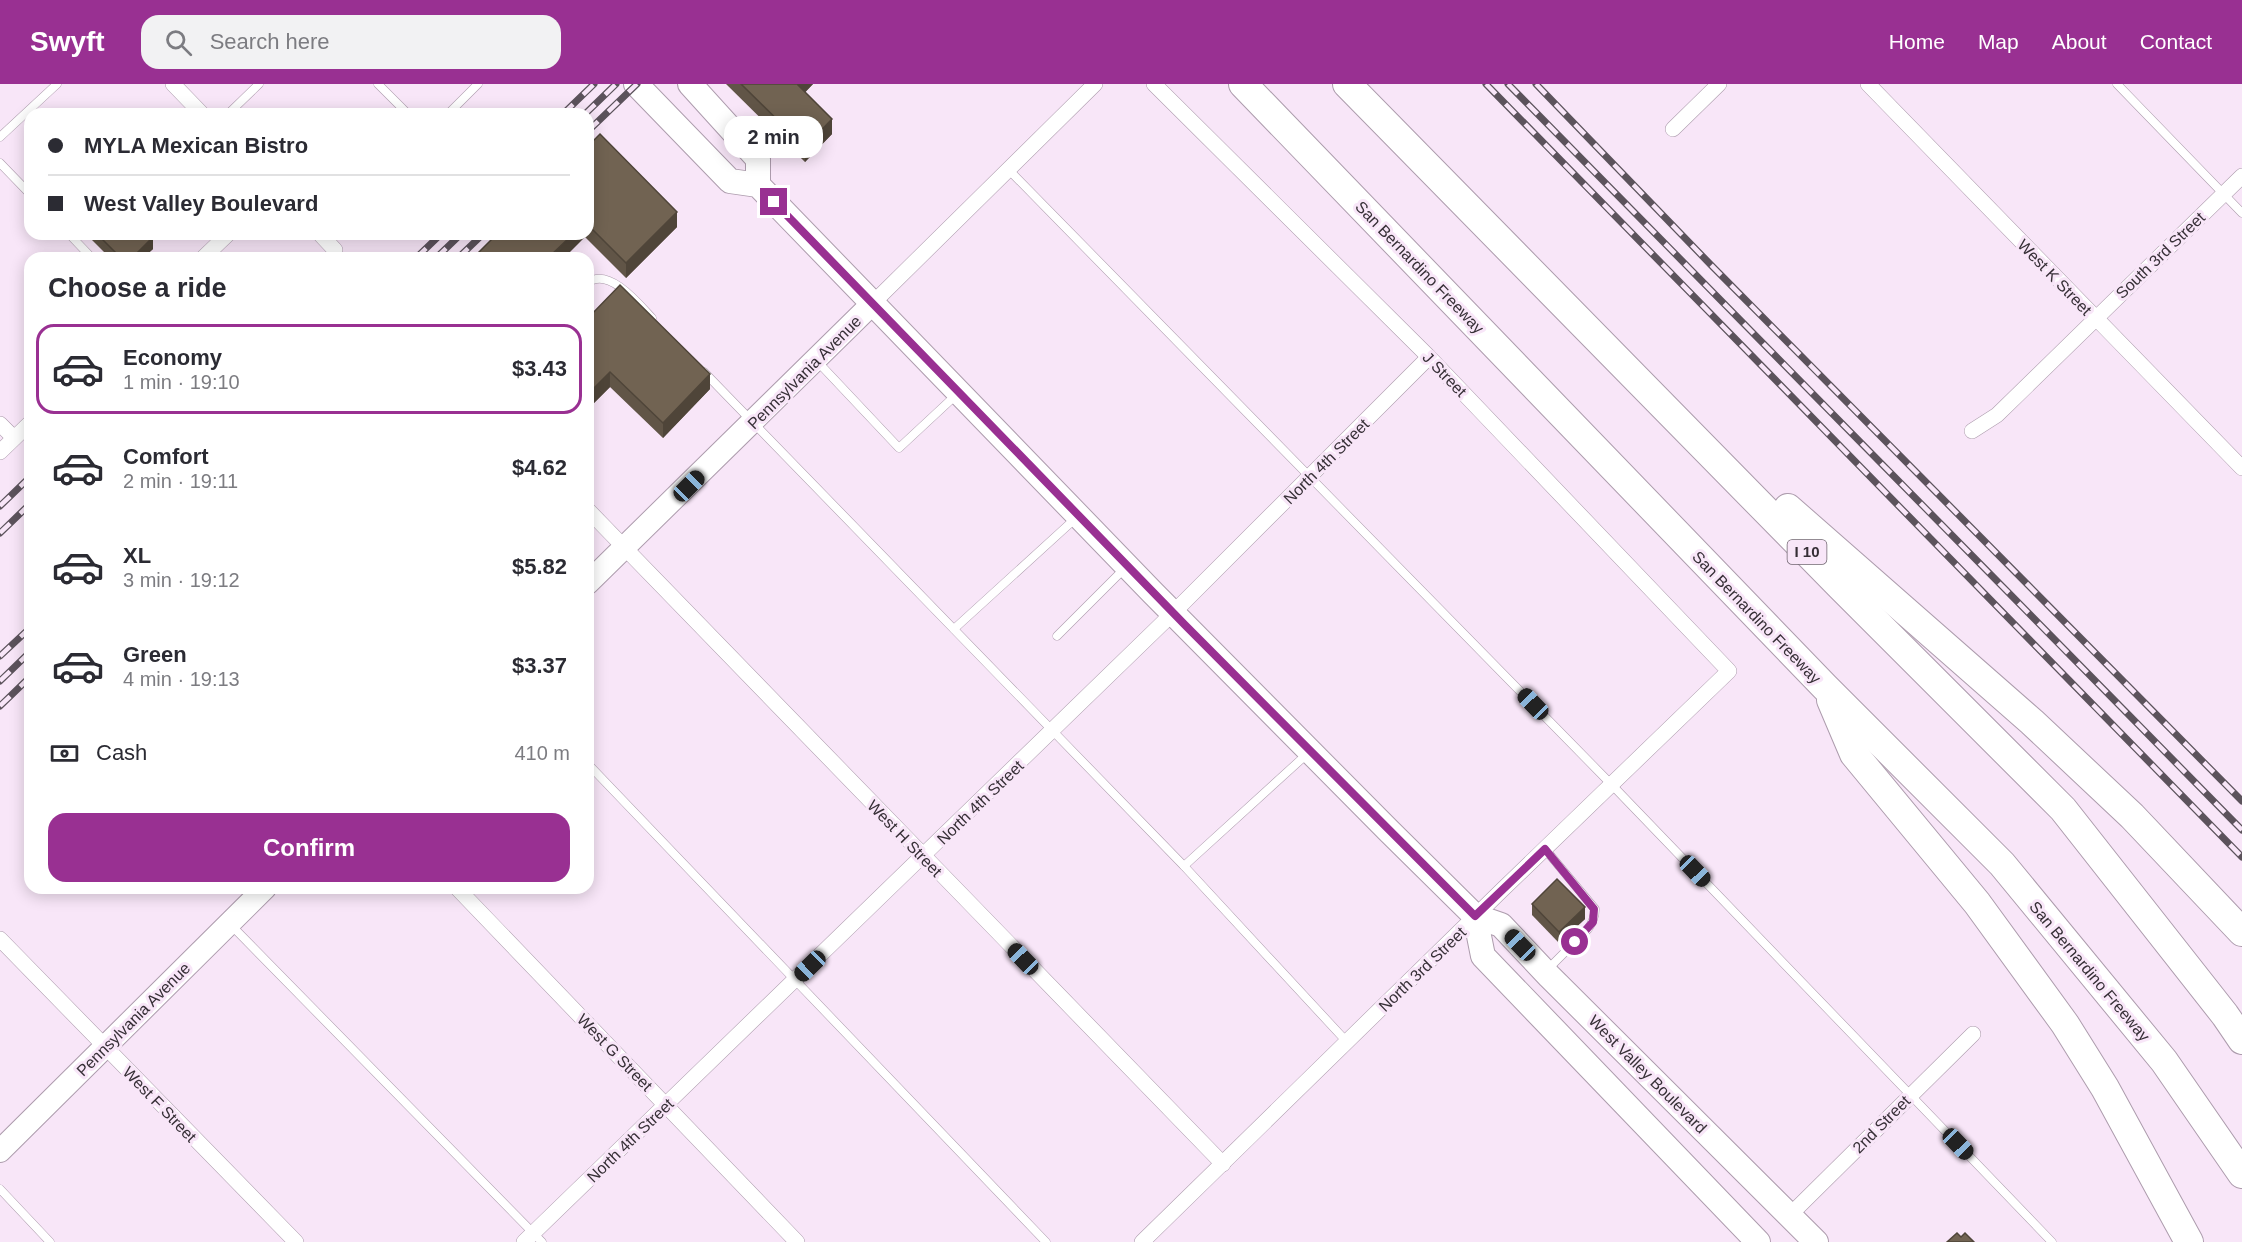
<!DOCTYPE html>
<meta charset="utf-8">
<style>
:root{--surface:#fff;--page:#f2f2f3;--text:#2b2b33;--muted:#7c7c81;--line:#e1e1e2;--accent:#993092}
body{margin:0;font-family:Arial,sans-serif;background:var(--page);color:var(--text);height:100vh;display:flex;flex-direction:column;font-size:22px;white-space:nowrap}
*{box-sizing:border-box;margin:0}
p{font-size:20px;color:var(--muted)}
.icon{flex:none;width:33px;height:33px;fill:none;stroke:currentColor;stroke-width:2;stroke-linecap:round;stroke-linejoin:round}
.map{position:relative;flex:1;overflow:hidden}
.sheet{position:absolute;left:24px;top:168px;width:570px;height:642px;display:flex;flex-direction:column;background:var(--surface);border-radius:18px;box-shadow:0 3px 15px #0003}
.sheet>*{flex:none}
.banner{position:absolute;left:24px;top:24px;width:570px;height:132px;border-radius:18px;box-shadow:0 3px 15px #0003;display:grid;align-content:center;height:132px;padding:0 24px;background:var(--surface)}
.end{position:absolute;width:27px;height:27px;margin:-14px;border:8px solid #993092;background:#fff;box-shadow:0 0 0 3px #fff}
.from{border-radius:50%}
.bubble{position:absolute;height:42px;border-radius:18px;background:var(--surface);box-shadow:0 3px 15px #0003;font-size:20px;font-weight:700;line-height:42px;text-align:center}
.car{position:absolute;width:18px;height:36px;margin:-18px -9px;border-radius:8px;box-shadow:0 0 4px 2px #0007;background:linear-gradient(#222 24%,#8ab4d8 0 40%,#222 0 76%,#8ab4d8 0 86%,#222 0)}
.banner b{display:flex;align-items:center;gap:21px;height:57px;font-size:22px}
.banner b+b{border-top:2px solid var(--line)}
.banner i{width:15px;height:15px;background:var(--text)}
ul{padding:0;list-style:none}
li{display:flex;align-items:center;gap:18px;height:90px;margin:0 12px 9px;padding:0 12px;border:3px solid transparent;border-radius:18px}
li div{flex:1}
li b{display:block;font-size:22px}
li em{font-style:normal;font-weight:700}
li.active{border-color:var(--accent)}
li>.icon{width:54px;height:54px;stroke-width:1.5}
h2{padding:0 24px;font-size:27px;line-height:72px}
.pay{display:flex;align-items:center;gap:15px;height:66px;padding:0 24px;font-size:22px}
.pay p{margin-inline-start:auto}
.primary-button{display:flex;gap:12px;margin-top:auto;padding:12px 24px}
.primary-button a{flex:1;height:69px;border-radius:18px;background:var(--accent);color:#fff;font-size:24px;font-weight:700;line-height:69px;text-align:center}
header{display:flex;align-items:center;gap:36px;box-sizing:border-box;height:84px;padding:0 30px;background:var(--accent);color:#fff}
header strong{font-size:28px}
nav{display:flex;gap:33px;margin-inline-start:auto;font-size:21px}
.search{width:420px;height:54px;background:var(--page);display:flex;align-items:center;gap:15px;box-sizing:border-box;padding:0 21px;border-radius:18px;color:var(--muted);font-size:22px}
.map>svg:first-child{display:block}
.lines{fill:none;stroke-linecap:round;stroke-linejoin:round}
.lane-casing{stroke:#ad9cad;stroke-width:9}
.street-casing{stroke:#ad9cad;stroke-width:16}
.secondary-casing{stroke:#ad9cad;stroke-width:24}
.primary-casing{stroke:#ad9cad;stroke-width:26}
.highway-casing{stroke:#ad9cad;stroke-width:30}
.lane{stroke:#fff;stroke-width:8}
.street{stroke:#fff;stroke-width:15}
.secondary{stroke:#fff;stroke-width:22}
.primary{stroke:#fff;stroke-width:24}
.highway{stroke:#fff;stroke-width:28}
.rail-casing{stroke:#5c535c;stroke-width:7}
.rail{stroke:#f8e6f8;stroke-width:4.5;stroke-dasharray:14;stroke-linecap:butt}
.wall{fill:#615547}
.shaded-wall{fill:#4f4539}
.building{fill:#716352;stroke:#4f4539;stroke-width:1.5}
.route{stroke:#993092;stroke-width:8}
.labels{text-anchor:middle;stroke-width:6;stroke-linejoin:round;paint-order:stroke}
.shield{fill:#f8e6f8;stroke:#706670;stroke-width:1.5}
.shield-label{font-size:15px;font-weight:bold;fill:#362f36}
.street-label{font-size:16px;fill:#362f36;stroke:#f8e6f8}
</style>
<header>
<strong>Swyft</strong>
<div class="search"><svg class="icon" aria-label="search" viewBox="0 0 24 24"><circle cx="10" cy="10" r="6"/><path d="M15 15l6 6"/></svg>Search here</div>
<nav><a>Home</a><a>Map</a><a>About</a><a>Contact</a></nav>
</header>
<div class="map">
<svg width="2242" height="1158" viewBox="0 0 2242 1158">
<rect width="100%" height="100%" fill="#f8e6f8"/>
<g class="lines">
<!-- lane casing -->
<g class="lane-casing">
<g id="lane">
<path d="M378 0 408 30"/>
<path d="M2117 0 2242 129"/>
<path d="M228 30 259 0"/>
<path d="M448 30 478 0"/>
<path d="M0 53 57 0"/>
<path d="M0 79 30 110"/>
<path d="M1008 85 1612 701 2052 1158"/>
<path d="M69 150 92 174"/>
<path d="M588 199C608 182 639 220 652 234"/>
<path d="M816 276 899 364 956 311"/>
<path d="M704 288 1184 782 1347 958"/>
<path d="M954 545 1077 433"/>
<path d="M1057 552 1124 485"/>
<path d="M588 680 1046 1158"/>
<path d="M1545 765 1595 825C1595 833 1593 838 1588 845L1546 887"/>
<path d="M1184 782 1307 670"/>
<path d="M230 840 542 1158"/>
<path d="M0 1105 50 1158"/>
</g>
</g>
<!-- street casing -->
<g class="street-casing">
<g id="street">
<path d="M173 0 202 30"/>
<path d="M1868 0 2242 384"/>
<path d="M1673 45 1719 0"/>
<path d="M320 150 335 166"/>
<path d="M203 174 228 150"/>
<path d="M873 219 1095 0"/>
<path d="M0 340 14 354"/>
<path d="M1972 347 1997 331 2242 92"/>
<path d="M0 368 30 339"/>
<path d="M588 426 1223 1080"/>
<path d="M457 804 797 1158"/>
<path d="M0 855 296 1158"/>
<path d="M1790 1131 1973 950"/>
<path d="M524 1158 1173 529 1429 273"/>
<path d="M1142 1158 1502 806 1729 587 1429 273 1154 0"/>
</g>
</g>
<!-- secondary casing -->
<g class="secondary-casing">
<g id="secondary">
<path d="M588 499 873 219"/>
<path d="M0 1067 265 804"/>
</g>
</g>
<!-- primary casing -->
<g class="primary-casing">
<g id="primary">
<path d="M636 0 730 97 758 101 1153 509 1389 747 1475 832 1501 841 1549 892 1816 1158"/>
<path d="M690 0 758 75V101"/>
<path d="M1475 832 1483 872 1758 1158"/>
</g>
</g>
<!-- highway casing -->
<g class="highway-casing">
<g id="highway">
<path d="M1243 0 1825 603 2002 780 2164 977 2242 1090"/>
<path d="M1347 0 1841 503 2063 725 2225 931 2242 956"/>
<path d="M1788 424 2032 638 2132 732 2242 848"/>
<path d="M1831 616 1854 670 1977 819 2065 940 2105 1004 2189 1158"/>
</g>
</g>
<!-- lane -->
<use href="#lane" class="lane"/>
<!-- street -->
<use href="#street" class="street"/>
<!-- secondary -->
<use href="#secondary" class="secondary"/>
<!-- primary -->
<use href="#primary" class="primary"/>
<!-- highway -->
<use href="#highway" class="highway"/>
<!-- rail casing -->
<g class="rail-casing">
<g id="rail">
<path d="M1486 0 2242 773"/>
<path d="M1508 0 2242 746"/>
<path d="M1536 0 1711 181 2242 717"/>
<path d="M563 30 594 0"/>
<path d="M585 30 616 0"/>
<path d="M588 47 637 0"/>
<path d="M416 174 441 150"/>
<path d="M436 174 461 150"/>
<path d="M458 174 483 150"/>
<path d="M0 422 30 393"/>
<path d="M0 449 30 420"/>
<path d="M0 572 30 544"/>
<path d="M0 597 30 568"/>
<path d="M0 622 30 593"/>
</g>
</g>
<!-- rail -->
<use href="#rail" class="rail"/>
</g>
<!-- wall -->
<g class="wall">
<path d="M726 0H813L805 8 832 50 805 78Z"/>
<path d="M588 62 677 143 626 194 585 153 497 150H588Z"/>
<path d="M30 78V92L29 91V80Z"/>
<path d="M86 150H149L153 165 143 174H110Z"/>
<path d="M588 234 710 305 663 354 610 303 588 325Z"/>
<path d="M1532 820 1585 835 1559 859 1532 831Z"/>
</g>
<!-- shaded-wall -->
<g class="shaded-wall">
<path d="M799 0H813L798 16V1Z"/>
<path d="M832 35V50L805 78V63Z"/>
<path d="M677 128V143L626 194V179Z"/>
<path d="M573 150H585V153L564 174H548Z"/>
<path d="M153 153V165L143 174H132Z"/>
<path d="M610 288V303L588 325V310Z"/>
<path d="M710 290V305L663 354V339Z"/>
<path d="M1585 823V835L1559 859V848Z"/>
</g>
<!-- building -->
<g class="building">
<path d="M741 0H799L798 1 832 35 805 63Z"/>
<path d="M600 50 677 128 626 179 588 141V62Z"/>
<path d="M97 150H149L153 153 132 174H121Z"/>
<path d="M497 150H573L548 174H473Z"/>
<path d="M620 201 710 290 663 339 610 288 588 310V234Z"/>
<path d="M1557 795 1585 823 1559 848 1532 820Z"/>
<path d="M1957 1149 1961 1153 1965 1149 1974 1158H1947Z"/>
</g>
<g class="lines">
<!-- route -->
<path class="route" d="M774 118 1185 541 1475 832 1545 765 1594 825 1593 838 1575 858"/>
</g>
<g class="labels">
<!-- shield labels -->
<rect class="shield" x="1787.5" y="456" width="39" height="24" rx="4.5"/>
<g class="shield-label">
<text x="1807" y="473">I 10</text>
</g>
<!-- street labels -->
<g class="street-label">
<text transform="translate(2160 171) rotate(-44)" y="6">South 3rd Street</text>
<text transform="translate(1420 183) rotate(46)" y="6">San Bernardino Freeway</text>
<text transform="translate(2055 193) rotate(46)" y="6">West K Street</text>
<text transform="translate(804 288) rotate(-45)" y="6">Pennsylvania Avenue</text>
<text transform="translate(1445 290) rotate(46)" y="6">J Street</text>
<text transform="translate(1326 377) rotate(-45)" y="6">North 4th Street</text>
<text transform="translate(1757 533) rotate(46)" y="6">San Bernardino Freeway</text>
<text transform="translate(980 718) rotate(-44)" y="6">North 4th Street</text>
<text transform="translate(905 754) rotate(46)" y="6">West H Street</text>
<text transform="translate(1422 885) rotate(-44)" y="6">North 3rd Street</text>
<text transform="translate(2090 887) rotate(50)" y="6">San Bernardino Freeway</text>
<text transform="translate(133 935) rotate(-45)" y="6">Pennsylvania Avenue</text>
<text transform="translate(615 968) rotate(46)" y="6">West G Street</text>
<text transform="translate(1648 990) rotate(45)" y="6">West Valley Boulevard</text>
<text transform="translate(160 1020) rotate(46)" y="6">West F Street</text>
<text transform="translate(1881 1040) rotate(-45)" y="6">2nd Street</text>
<text transform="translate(630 1056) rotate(-44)" y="6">North 4th Street</text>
</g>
</g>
</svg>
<i class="end from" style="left:1575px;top:858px"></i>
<i class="end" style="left:774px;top:118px"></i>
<div class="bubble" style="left:724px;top:32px;width:99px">2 min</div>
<i class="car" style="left:689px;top:402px;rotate:45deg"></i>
<i class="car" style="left:1533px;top:620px;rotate:316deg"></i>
<i class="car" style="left:1695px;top:787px;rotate:136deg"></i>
<i class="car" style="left:1520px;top:861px;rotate:316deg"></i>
<i class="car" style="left:1023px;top:875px;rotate:316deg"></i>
<i class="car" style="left:810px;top:882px;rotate:226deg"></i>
<i class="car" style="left:1958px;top:1060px;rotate:136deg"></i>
<div class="banner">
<b><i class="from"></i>MYLA Mexican Bistro</b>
<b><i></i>West Valley Boulevard</b>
</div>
<section class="sheet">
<h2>Choose a ride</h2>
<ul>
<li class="active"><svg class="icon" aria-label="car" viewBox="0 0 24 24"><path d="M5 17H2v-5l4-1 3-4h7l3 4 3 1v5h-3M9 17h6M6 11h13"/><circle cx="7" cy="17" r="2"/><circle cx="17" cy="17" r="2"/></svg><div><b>Economy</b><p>1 min · 19:10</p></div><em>$3.43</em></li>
<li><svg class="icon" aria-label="car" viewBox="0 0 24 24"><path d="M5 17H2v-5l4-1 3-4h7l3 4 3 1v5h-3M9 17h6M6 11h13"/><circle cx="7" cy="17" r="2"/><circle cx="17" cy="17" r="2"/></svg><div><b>Comfort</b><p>2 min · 19:11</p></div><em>$4.62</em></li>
<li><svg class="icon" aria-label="car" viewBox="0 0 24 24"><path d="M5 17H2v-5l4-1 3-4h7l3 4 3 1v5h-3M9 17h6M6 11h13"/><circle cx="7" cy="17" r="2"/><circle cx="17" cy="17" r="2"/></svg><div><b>XL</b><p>3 min · 19:12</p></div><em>$5.82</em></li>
<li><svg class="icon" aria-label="car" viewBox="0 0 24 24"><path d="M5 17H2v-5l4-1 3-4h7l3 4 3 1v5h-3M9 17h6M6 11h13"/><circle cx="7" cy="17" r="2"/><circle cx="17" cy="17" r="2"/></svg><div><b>Green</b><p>4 min · 19:13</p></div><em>$3.37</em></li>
</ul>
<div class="pay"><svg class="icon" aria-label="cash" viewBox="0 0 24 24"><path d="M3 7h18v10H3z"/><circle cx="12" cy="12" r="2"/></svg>Cash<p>410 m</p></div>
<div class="primary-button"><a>Confirm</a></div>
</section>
</div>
